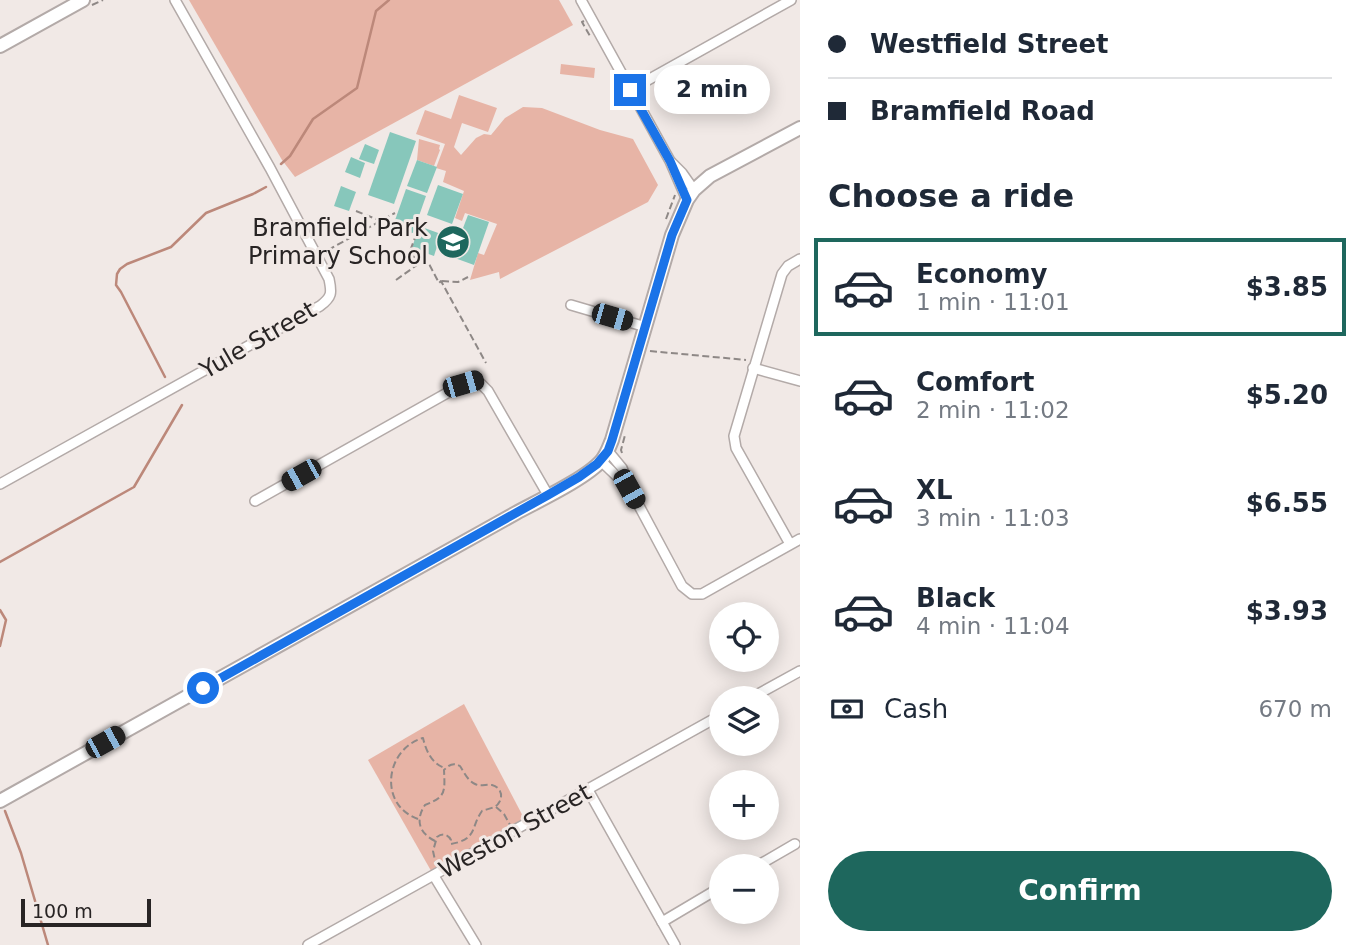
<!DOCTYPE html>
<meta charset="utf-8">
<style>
:root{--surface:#fff;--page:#f2f2f3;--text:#1f2937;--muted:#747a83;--line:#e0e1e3;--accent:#1e675d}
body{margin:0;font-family:"DejaVu Sans",sans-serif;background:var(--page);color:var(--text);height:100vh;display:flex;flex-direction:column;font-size:26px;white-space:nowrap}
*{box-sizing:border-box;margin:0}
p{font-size:23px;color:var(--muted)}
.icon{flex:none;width:38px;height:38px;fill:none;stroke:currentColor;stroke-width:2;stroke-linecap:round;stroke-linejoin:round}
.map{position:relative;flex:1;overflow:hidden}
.side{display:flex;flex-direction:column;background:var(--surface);width:560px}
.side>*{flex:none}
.banner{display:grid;align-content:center;height:154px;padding:0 28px;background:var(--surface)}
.fabs{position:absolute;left:709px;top:602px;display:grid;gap:14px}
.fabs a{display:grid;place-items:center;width:70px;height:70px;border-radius:50%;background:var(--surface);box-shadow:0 4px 18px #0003;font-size:35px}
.scale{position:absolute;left:21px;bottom:18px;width:130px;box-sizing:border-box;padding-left:7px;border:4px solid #282424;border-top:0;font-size:19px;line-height:24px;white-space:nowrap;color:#282424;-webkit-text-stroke:5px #f1e9e6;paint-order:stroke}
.end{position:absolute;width:32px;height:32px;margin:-16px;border:9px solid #1a73e8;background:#fff;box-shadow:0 0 0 4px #fff}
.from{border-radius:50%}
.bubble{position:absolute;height:49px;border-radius:24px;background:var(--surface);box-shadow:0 4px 18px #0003;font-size:23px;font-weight:600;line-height:49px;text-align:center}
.car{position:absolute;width:21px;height:42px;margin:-21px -10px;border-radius:9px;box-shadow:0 0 5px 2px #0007;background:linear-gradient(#222 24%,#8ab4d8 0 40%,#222 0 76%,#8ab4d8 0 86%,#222 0)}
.banner b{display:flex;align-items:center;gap:24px;height:66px;font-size:26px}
.banner b+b{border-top:2px solid var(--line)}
.banner i{width:18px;height:18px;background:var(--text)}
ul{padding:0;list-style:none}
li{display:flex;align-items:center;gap:21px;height:98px;margin:0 14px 10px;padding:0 14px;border:4px solid transparent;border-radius:0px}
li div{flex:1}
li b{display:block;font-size:26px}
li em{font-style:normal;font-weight:600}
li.current{border-color:var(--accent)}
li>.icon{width:63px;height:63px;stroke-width:1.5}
h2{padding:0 28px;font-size:32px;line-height:84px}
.pay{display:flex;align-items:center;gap:18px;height:77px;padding:0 28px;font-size:26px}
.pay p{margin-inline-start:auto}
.cta{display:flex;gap:14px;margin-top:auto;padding:14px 28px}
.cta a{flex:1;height:80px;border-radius:42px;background:var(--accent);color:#fff;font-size:28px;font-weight:600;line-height:80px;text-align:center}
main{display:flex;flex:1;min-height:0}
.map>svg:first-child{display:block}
.green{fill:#e7b4a6}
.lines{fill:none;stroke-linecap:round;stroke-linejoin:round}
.stream{stroke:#bc887a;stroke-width:2.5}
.building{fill:#87c7bb}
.minor-casing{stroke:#b3aaa8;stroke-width:12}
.major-casing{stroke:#b3aaa8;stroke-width:16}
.path{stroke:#8e8886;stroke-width:2;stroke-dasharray:7 3.5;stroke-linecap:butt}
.minor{stroke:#fff;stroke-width:9}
.major{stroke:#fff;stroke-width:12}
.route{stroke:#1a73e8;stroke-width:9}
.labels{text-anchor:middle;stroke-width:6;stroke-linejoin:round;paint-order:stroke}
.poi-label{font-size:24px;fill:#282424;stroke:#f1e9e6;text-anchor:end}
.street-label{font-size:24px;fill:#282424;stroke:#f1e9e6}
</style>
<main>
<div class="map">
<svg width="800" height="945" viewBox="0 0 800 945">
<rect width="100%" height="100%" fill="#f1e9e6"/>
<!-- green -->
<g class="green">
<path d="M189 0H559L573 25 295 177 282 160Z"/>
<path d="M561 64 595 68 594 78 560 74Z"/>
<path d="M459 95 497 108 488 132 462 123 454 147 461 155 476 138 484 134 491 135 505 118 523 107 542 108 600 130 633 139 658 185 648 202 500 279 499 272 470 280 478 253 484 255 497 224 465 213 462 221 455 218 464 191 443 182 446 171 436 168 445 144 416 134 425 110 451 119Z"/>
<path d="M419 139 440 145 439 149 440 150 434 166 417 160Z"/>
<path d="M464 704 527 824 434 876 368 760Z"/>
</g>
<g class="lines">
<!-- stream -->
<g class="stream">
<path d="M281 164 290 156 313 119 357 88 376 11 389 0"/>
<path d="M165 377 121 292 116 285 117 274 120 269 127 264 171 247 206 213 253 194 266 187"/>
<path d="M0 562 134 487 182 405"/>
<path d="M0 610 6 620 0 646"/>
<path d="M5 811 21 853 48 945"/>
</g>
</g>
<!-- building -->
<g class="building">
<path d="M390 132 416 141 394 204 368 195Z"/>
<path d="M365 144 379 150 374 164 359 159Z"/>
<path d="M351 157 365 163 360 178 345 172Z"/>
<path d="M417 160 437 167 427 193 407 186Z"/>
<path d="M438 185 463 194 452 224 427 215Z"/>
<path d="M341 186 356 192 349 211 334 206Z"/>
<path d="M406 189 426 196 413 233 393 226Z"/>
<path d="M468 215 489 222 474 265 452 257Z"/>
<path d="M419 226 441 234 434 256 412 248Z"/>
</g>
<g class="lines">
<!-- minor casing -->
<g class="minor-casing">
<g id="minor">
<path d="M581 0 670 161 687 200"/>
<path d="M630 90 791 0"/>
<path d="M671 162 682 173 694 190"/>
<path d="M571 305 646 327"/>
<path d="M753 368 800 381"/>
<path d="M608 451 622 468 630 489 682 586 692 594H702L800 539"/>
<path d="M601 461 626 485"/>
<path d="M0 484 320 306C332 297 332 293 329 279L270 168 175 0"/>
<path d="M255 501 463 384 477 380 488 391 548 495"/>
<path d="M790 544 736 448 734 436 782 274 788 266 800 259"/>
<path d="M751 698 800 671"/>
<path d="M588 790 675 945"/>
<path d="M757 866 795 844"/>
<path d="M434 876 476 945"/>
<path d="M662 922 721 887"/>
<path d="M308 945 721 715"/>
</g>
</g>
<!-- major casing -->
<g class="major-casing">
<g id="major">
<path d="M0 46 83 0"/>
<path d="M0 801 516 513C538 501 587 478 602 460 607 454 609 447 612 440L672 235 687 200 694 190 710 176 800 128"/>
</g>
</g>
<!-- path -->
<g class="path">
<path d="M92 5 103 0"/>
<path d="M584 21 582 22 590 36"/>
<path d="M356 211 416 235 410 251 412 256"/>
<path d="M666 219 675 195"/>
<path d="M328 250 395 213"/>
<path d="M403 263 412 256 423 260"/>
<path d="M396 280 424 260 428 262 439 283 441 281 486 363"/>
<path d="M442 281 458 282 468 277"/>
<path d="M650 351 746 360"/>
<path d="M622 453 621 450 625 435"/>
<path d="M496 807 504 814 510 825"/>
<path d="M418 819C378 805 385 749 423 738 426 751 432 764 445 768"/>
<path d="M435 841C419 833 415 820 425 805 446 797 445 792 444 770 449 765 453 762 460 766 464 772 467 780 475 784 481 787 486 784 492 785 501 787 504 797 498 804 495 808 487 809 482 811 470 828 478 839 451 844V840C448 834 442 833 437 837L433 851 436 865"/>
</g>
<!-- minor -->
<use href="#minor" class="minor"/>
<!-- major -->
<use href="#major" class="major"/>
</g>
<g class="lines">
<!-- route -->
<path class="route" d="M203 688 548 495 579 477 597 464 608 451 612 440 672 235 687 200 670 161 630 90"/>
</g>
<!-- icons -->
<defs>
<g id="school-disc" transform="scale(1.75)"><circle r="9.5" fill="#1e675d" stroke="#f1e9e6"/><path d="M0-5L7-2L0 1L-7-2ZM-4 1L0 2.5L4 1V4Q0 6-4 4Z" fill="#fff"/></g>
</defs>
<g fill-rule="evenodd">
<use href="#school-disc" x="453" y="242"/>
</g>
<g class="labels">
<!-- poi labels -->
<g class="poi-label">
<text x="428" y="236">Bramfield Park<tspan x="428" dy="28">Primary School</tspan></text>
</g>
<!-- street labels -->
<g class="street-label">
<text transform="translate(258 340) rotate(-30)" y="8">Yule Street</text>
<text transform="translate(515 831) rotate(-29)" y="8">Weston Street</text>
</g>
</g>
</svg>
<div class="fabs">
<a><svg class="icon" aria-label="locate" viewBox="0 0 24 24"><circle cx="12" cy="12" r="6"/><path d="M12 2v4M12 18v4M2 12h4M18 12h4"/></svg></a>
<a><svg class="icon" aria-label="layers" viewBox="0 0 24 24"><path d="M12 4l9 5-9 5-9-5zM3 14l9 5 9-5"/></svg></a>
<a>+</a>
<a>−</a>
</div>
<div class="scale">100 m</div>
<i class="end from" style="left:203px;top:688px"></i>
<i class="end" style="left:630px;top:90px"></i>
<div class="bubble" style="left:654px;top:65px;width:116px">2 min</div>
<i class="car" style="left:612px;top:317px;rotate:106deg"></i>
<i class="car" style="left:463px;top:384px;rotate:74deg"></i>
<i class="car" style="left:301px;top:475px;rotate:241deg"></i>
<i class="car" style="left:629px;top:489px;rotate:151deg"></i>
<i class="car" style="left:105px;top:742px;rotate:61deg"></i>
</div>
<section class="side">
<div class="banner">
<b><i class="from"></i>Westfield Street</b>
<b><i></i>Bramfield Road</b>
</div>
<h2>Choose a ride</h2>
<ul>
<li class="current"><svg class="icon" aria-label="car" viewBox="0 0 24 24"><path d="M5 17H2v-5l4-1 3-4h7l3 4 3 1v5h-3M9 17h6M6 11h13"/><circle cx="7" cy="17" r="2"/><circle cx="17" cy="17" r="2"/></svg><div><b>Economy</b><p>1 min · 11:01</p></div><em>$3.85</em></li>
<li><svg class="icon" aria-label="car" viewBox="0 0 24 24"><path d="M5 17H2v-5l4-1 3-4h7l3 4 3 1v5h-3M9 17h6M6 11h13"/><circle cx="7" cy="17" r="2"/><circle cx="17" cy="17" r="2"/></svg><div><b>Comfort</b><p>2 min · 11:02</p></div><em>$5.20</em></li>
<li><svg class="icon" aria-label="car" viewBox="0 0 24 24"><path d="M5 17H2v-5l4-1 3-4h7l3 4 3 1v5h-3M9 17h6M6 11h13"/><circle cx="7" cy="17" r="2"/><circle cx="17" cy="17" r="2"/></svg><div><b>XL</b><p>3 min · 11:03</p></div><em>$6.55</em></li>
<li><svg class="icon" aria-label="car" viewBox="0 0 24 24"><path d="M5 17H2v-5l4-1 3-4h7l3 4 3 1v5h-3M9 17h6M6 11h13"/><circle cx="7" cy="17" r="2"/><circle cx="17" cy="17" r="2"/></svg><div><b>Black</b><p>4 min · 11:04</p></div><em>$3.93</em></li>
</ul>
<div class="pay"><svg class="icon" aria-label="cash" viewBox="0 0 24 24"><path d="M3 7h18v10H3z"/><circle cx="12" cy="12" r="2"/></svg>Cash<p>670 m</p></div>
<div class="cta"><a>Confirm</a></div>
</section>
</main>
